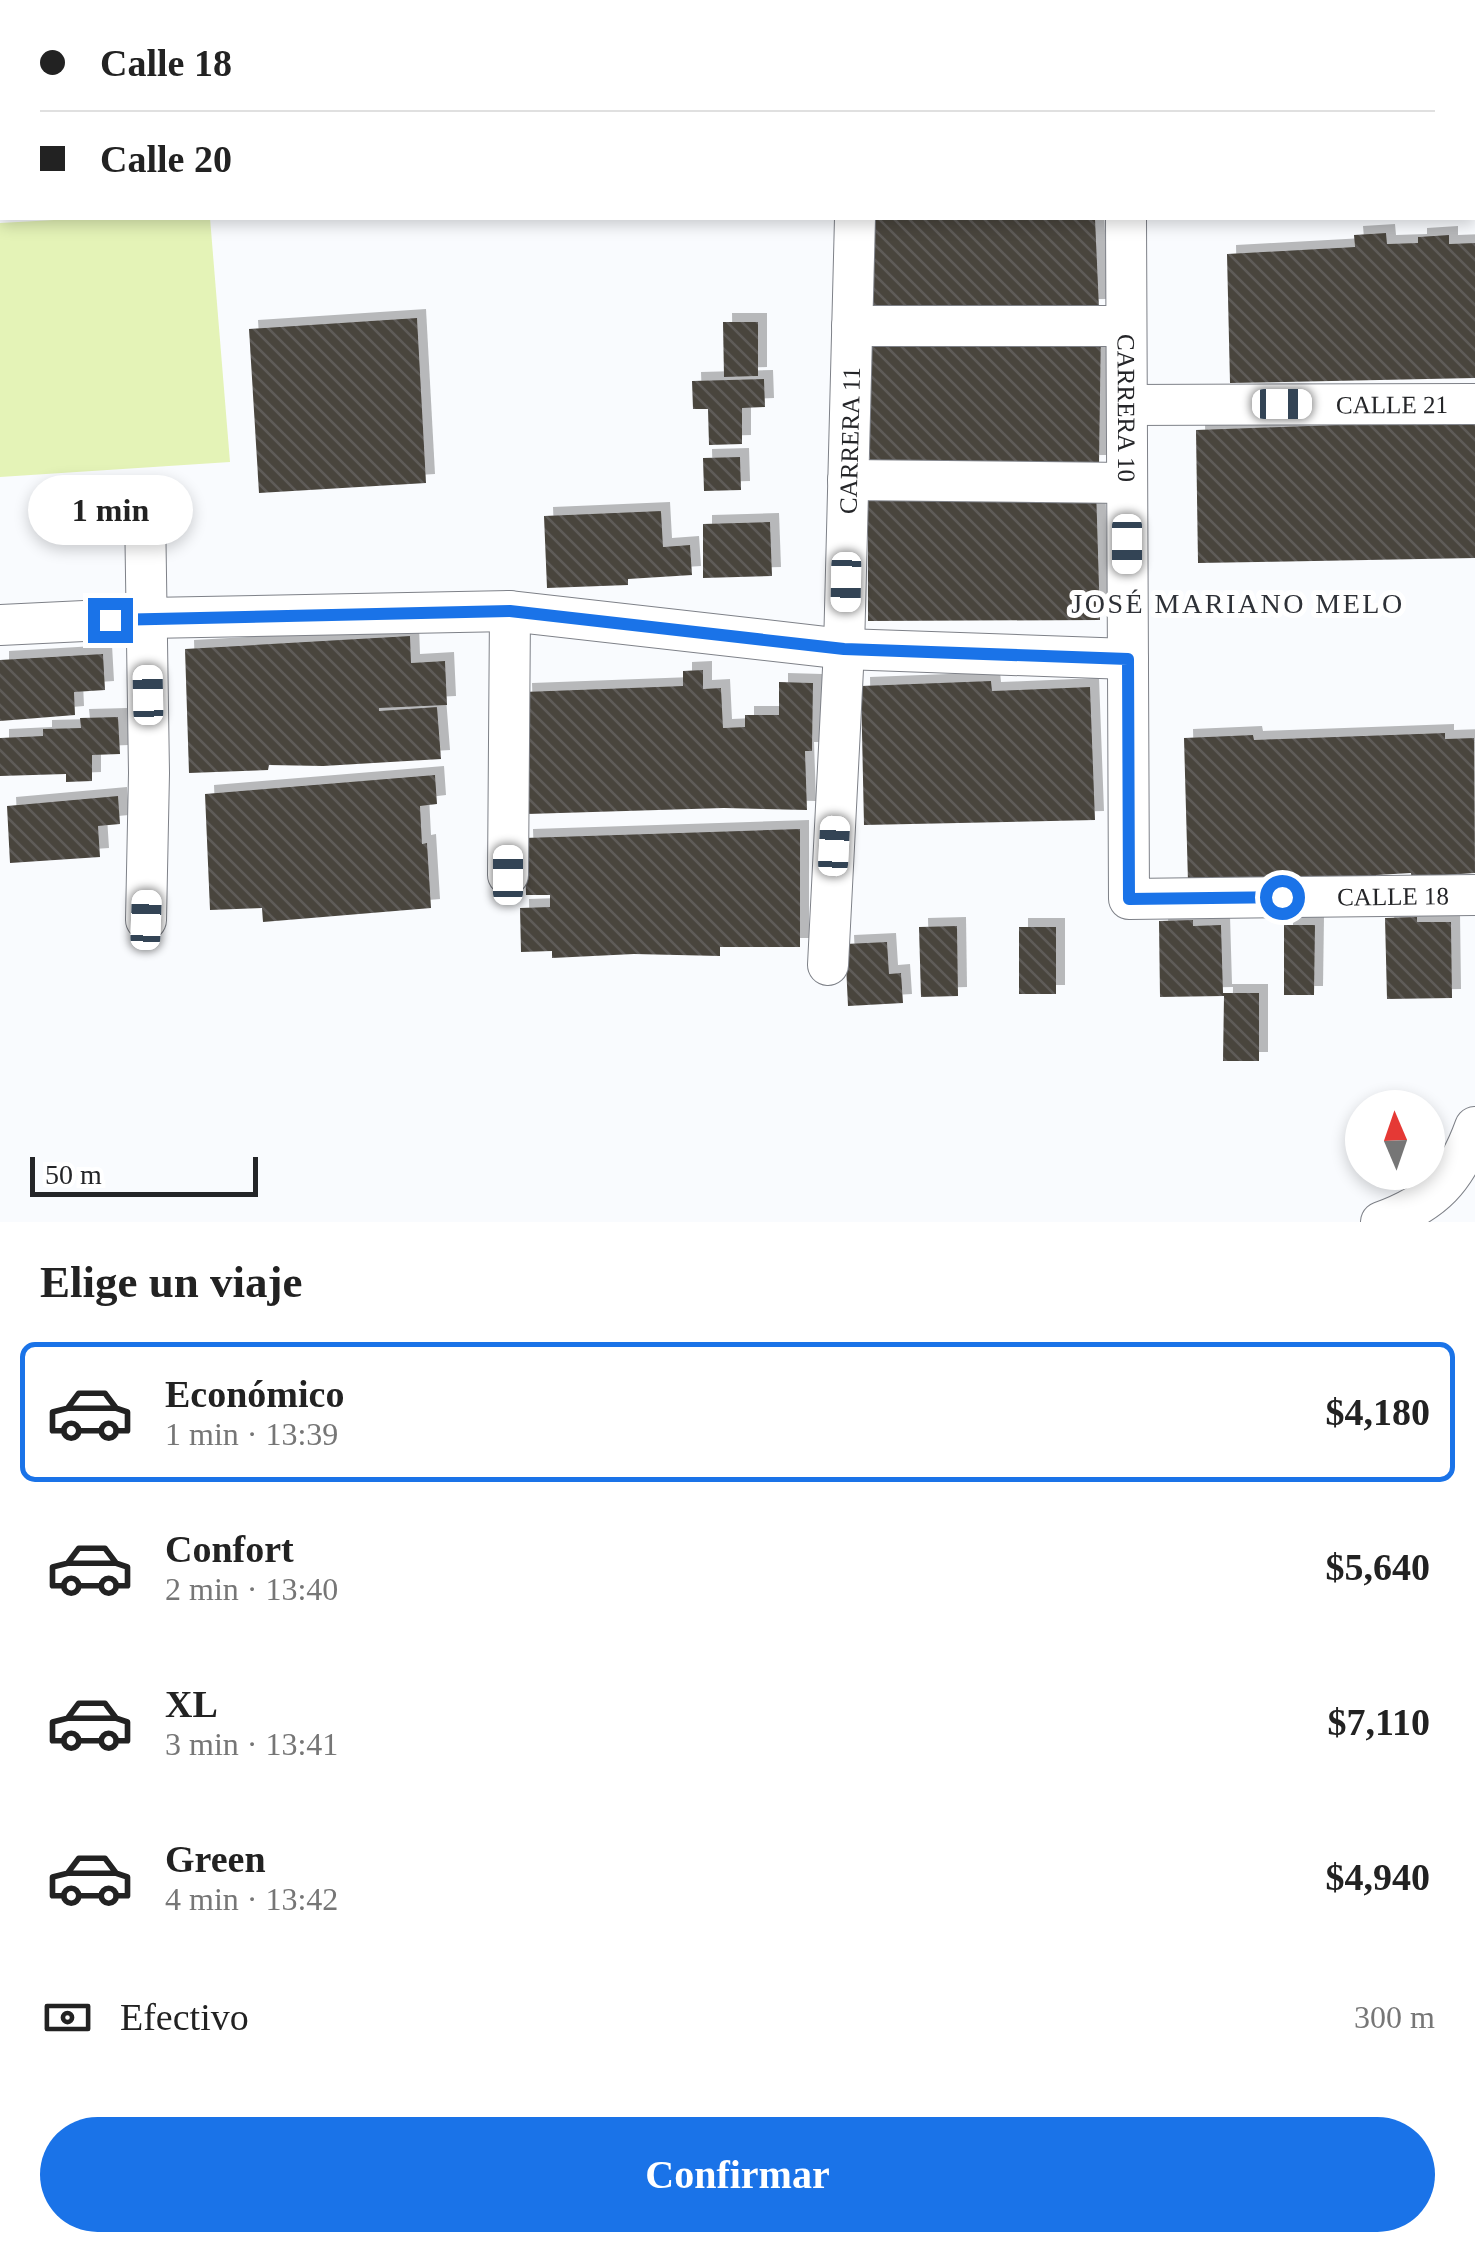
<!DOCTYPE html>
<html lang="es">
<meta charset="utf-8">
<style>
:root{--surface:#fff;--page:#f6f6f6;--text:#222;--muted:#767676;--line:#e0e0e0;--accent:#1a73e8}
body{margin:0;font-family:"Times New Roman",serif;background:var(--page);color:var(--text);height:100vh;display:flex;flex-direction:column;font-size:38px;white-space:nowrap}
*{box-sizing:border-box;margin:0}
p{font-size:32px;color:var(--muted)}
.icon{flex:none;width:55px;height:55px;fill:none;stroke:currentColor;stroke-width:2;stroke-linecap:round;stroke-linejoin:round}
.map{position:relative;height:1222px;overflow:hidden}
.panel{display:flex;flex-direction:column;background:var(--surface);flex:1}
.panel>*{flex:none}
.top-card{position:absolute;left:0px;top:0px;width:1475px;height:220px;box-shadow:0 5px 15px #0003;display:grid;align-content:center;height:220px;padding:0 40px;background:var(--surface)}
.needle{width:65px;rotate:358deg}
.tools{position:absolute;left:1345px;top:1090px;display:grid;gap:20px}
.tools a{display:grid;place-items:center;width:100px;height:100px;border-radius:50%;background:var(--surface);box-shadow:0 5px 15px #0003;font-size:50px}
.scale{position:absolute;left:30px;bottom:25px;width:228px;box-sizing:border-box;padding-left:10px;border:5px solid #242528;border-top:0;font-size:28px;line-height:35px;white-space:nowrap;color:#242528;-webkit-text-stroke:8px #fff;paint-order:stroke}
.end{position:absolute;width:45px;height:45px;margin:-22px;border:12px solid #1a73e8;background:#fff;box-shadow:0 0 0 5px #fff}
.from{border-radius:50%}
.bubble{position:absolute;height:70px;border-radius:35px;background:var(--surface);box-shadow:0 5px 15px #0003;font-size:32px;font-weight:700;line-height:70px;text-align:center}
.car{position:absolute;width:30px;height:60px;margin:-30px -15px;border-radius:12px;box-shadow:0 0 8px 2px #0007;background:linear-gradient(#fff 24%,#345 0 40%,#fff 0 76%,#345 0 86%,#fff 0)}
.top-card b{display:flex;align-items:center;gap:35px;height:95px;font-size:38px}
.top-card b+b{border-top:2px solid var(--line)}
.top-card i{width:25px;height:25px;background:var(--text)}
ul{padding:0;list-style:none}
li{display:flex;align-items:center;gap:30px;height:140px;margin:0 20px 15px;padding:0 20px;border:5px solid transparent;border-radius:15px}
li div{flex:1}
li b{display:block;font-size:38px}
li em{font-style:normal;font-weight:700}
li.on{border-color:var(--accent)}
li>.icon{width:90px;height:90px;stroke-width:1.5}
h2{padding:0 40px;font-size:45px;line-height:120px}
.pay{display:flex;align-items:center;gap:25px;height:110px;padding:0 40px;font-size:38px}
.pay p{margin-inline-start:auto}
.primary-button{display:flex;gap:20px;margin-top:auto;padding:20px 40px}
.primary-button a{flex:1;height:115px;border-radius:60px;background:var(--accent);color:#fff;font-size:40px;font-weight:700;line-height:115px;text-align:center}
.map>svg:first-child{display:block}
.grass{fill:#e4f3b7}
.building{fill:url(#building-back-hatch);filter:url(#shadow)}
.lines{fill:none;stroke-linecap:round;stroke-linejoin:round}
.minor-casing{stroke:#7e8188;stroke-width:42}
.minor{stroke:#fff;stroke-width:40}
.route{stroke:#1a73e8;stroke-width:12}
.labels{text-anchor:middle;stroke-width:10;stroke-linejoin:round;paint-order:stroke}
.street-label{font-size:25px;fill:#242528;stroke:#fff}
.neighbourhood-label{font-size:28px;letter-spacing:2.5px;fill:#2e3137;stroke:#fff}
</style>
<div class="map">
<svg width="1475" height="1222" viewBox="0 0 1475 1222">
<defs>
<pattern id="building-back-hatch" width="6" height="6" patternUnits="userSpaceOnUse" patternTransform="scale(2.5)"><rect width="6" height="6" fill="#48443e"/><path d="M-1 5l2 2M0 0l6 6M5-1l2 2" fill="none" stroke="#5f5c58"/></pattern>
<filter id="shadow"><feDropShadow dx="9" dy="-9" stdDeviation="0" flood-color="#0004"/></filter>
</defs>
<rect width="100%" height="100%" fill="#f9fbfe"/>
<!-- grass -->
<path class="grass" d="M90 218H210L230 462 0 477V223Z"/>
<!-- building -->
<g class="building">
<path d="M872 218H1095L1099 308 871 310Z"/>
<path d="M1386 233 1387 244 1418 243V237L1449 235V244L1475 243V378L1230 383 1227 254 1355 247 1354 235Z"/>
<path d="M417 318 426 483 259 493 249 329Z"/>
<path d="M723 322H758V376L724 377Z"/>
<path d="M1101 329 1099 464 870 465 866 333Z"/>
<path d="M764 379 765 407 742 408V444L709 445 708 409H693L692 381Z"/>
<path d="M1475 420V558L1198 563 1196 430Z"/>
<path d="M740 457 741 490 704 491 703 458Z"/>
<path d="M1096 486 1100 620 868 621V487Z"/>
<path d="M661 511 663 547 690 545 692 575 628 579V585L547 588 544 516Z"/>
<path d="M770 522 772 576 703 578V524Z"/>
<path d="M410 636 411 663 445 661 447 705 379 708V711L437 707 441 759 323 766 269 765 268 770 189 773 185 649Z"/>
<path d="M103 654 105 690 74 692 75 715 0 721V660Z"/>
<path d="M703 670V689L721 688 723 728 745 727V715H779V682L813 683 812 751H805L807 810 724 808 527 814 523 692 683 686V671Z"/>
<path d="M991 681 992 691 1090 687 1095 820 864 825 861 686Z"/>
<path d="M118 717 120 754 92 755V781L66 782V774L0 776V738L43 736V729L81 728 80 718Z"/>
<path d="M1445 733V739L1474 738 1475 873 1444 875V880L1412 881 1411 873 1376 875V883L1188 882 1184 738 1253 735 1254 740Z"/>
<path d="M435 775 437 804 420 806 422 844 427 843 431 908 263 922 262 908 210 910 205 794Z"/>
<path d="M118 796 120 824 98 826 100 857 10 863 7 806Z"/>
<path d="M800 829V947H720V956L634 954 552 958V951L521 952 520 908 550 907V895H526L524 838Z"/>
<path d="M1417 917V922H1451L1452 998 1387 999 1385 918Z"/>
<path d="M1193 920V926L1221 925 1223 993H1259V1061H1223L1224 996 1160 997 1159 921Z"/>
<path d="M1284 925H1315L1314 995H1284Z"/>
<path d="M957 926 958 996 921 997 919 927Z"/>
<rect x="1019" y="927" width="37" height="67"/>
<path d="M887 942 889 974 901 973 903 1003 848 1006 845 944Z"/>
</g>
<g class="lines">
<!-- minor casing -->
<g class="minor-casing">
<g id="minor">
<path d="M1131 2V0"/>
<path d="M1472 152H1475"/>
<path id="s1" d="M1126 218 1129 899 1475 895"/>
<path d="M852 326H1126"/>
<path id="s2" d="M1127 405 1475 404"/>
<path d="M848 480 1127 483"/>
<path d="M145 509 149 773 146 920"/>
<path d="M0 625 147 618 510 611 844 649 1128 659"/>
<path d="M508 875 510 611"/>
<path id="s3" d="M828 965 844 649 855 218"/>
<path d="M1381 1222C1434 1203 1456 1179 1475 1127"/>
</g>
</g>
<!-- minor -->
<use href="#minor" class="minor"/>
</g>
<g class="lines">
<!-- route -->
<path class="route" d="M110 620 510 611 844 649 1128 659 1129 899 1282 897"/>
</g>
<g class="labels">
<!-- street labels -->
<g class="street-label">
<text dy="9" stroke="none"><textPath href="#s2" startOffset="265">CALLE 21</textPath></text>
<text dy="9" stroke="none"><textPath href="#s1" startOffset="190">CARRERA 10</textPath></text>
<text dy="9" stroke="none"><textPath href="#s3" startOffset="525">CARRERA 11</textPath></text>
<text dy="9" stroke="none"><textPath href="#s1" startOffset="945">CALLE 18</textPath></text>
</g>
<!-- neighbourhood labels -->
<g class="neighbourhood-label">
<text x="1238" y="613">JOSÉ MARIANO MELO</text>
</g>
</g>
</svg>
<div class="tools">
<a><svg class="needle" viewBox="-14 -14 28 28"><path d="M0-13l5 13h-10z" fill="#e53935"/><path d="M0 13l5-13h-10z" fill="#767676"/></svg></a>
</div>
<div class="scale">50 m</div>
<i class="end from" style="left:1282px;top:897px"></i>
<i class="end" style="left:110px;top:620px"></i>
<div class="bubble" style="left:28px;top:475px;width:165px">1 min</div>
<i class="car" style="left:1282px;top:404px;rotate:90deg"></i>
<i class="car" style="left:1127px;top:544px;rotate:180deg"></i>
<i class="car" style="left:846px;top:582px;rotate:181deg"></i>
<i class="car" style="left:148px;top:695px;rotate:359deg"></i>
<i class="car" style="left:834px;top:846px;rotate:3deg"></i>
<i class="car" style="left:508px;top:875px;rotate:0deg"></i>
<i class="car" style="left:146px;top:920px;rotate:2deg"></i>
<div class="top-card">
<b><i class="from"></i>Calle 18</b>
<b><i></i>Calle 20</b>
</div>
</div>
<section class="panel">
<h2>Elige un viaje</h2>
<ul>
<li class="on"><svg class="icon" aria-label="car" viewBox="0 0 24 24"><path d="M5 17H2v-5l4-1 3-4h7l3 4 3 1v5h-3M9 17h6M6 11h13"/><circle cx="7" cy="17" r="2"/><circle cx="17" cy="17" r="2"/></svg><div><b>Económico</b><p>1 min · 13:39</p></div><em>$4,180</em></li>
<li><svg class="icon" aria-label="car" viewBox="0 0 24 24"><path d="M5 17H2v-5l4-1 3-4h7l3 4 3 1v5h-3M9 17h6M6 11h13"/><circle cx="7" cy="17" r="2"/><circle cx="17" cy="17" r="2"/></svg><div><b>Confort</b><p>2 min · 13:40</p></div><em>$5,640</em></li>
<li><svg class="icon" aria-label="car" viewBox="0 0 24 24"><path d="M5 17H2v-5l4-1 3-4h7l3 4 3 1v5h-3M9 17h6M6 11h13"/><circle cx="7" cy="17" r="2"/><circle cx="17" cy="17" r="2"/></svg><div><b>XL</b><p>3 min · 13:41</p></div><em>$7,110</em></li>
<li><svg class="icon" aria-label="car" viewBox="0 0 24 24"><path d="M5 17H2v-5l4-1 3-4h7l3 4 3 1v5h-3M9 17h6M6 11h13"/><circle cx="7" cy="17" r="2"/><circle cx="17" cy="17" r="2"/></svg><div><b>Green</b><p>4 min · 13:42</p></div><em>$4,940</em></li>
</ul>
<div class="pay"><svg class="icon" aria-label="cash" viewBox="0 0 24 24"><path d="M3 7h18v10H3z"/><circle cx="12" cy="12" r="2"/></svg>Efectivo<p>300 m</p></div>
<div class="primary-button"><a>Confirmar</a></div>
</section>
